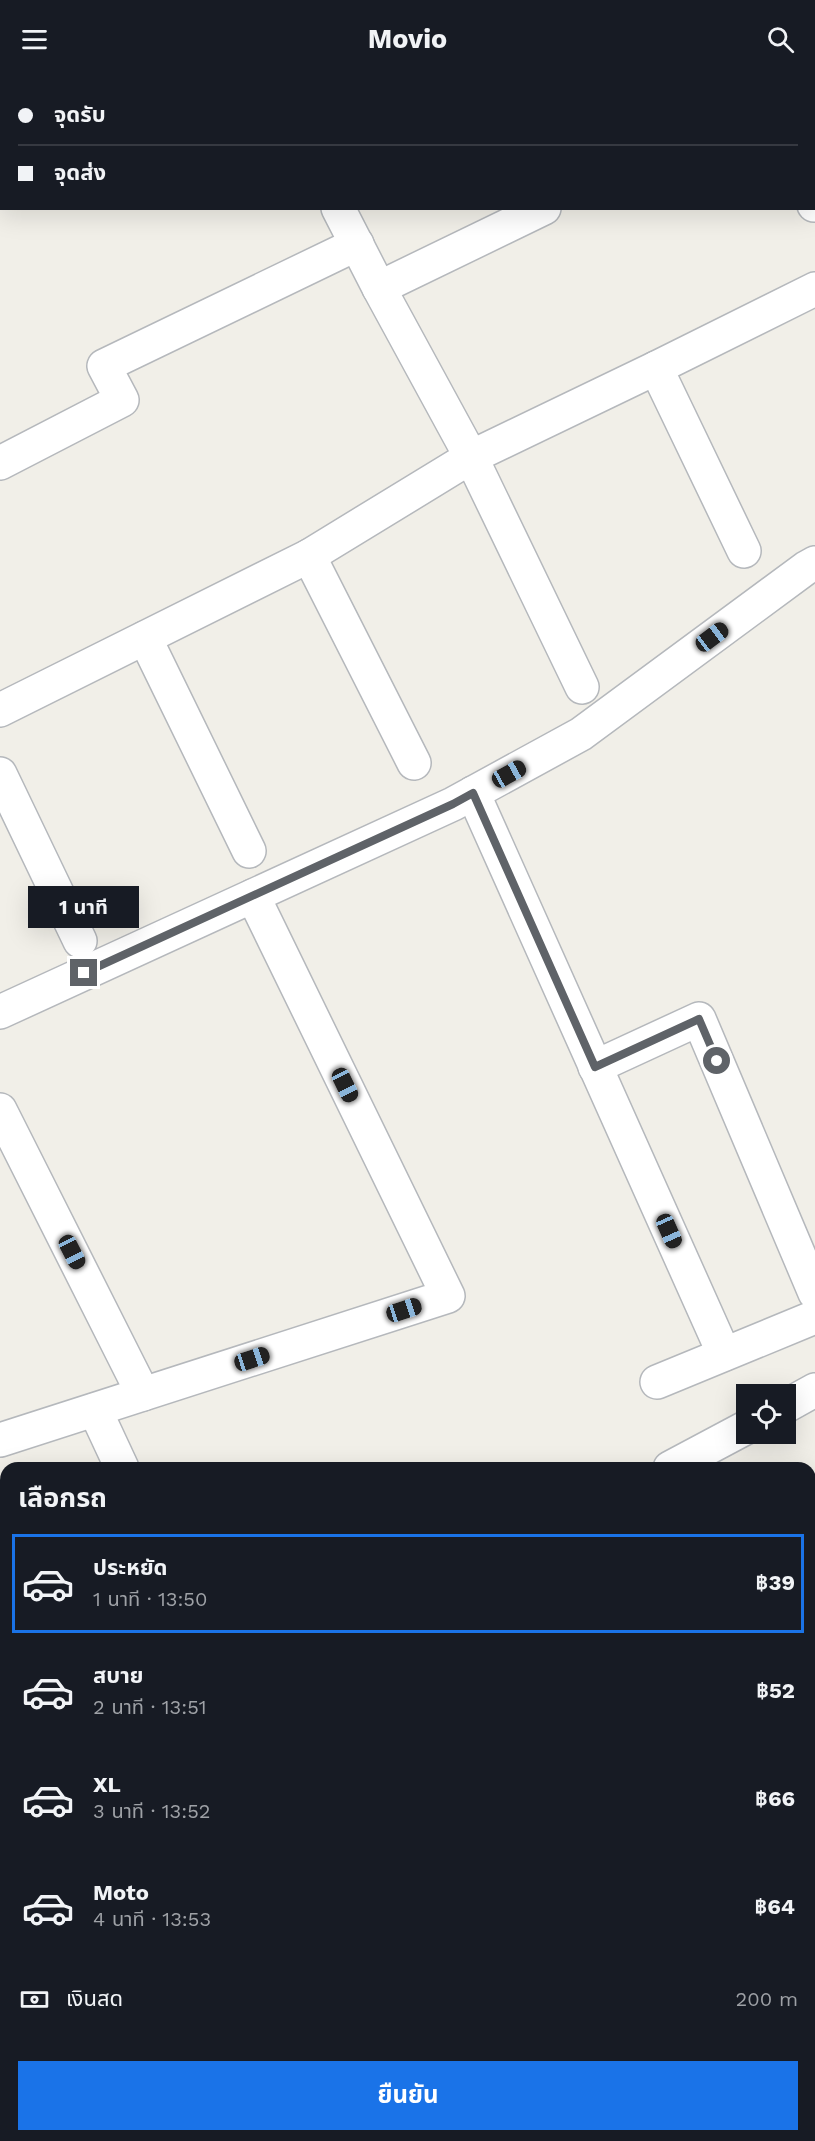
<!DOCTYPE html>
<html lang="th">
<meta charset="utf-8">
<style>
:root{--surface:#171b24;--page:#20242c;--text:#f1f3f6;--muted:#9ea1a6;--line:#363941;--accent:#1a73e8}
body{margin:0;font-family:"Work Sans","Noto Sans Thai",sans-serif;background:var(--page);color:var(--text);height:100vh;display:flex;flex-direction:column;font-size:22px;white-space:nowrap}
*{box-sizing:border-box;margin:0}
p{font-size:20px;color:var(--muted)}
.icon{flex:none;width:33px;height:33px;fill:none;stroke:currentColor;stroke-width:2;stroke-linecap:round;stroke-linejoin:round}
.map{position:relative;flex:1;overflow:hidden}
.sheet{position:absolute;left:0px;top:1384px;width:816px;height:680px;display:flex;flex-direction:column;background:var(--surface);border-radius:18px 18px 0 0;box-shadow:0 6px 24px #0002}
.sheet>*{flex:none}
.guide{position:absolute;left:0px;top:0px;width:816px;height:132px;box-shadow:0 6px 24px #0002;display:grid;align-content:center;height:132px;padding:0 18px;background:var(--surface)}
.fabs{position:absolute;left:736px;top:1306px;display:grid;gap:12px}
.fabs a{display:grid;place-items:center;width:60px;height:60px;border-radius:0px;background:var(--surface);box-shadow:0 6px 24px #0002;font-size:30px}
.end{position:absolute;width:27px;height:27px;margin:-14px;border:8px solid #5f6368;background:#fff;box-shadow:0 0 0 3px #fff}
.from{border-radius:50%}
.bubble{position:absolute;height:42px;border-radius:0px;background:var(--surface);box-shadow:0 6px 24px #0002;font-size:20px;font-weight:700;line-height:42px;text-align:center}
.car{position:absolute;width:18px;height:36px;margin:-18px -9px;border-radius:8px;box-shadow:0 0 4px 2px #0007;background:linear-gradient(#222 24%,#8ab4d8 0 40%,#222 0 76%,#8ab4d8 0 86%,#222 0)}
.guide b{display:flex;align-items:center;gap:21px;height:57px;font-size:22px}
.guide b+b{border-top:2px solid var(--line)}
.guide i{width:15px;height:15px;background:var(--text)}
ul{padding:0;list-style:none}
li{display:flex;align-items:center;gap:18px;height:99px;margin:0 12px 9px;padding:0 6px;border:3px solid transparent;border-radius:0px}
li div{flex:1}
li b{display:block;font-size:22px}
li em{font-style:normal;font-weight:700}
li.on{border-color:var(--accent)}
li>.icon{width:54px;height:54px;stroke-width:1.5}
h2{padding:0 18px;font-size:27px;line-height:72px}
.pay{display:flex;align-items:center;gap:15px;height:66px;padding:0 18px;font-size:22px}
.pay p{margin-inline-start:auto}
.button{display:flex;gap:12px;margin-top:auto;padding:12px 18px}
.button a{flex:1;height:69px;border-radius:0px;background:var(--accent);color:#fff;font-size:24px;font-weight:700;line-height:69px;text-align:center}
header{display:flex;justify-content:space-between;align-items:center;height:78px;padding:0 18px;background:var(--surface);font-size:27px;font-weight:700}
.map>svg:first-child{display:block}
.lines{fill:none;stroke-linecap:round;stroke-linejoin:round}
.service-casing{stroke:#b5b8bc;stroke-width:20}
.minor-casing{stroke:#b5b8bc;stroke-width:36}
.secondary-casing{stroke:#b6babf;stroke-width:36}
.path{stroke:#9cc7a9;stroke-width:4;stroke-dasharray:6 3;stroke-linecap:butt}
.service{stroke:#fff;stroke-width:16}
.minor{stroke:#fff;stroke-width:33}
.secondary{stroke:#fff;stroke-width:33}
.route{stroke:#5f6368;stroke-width:8}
</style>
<header><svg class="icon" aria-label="menu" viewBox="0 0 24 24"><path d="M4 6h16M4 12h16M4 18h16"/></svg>Movio<svg class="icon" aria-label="search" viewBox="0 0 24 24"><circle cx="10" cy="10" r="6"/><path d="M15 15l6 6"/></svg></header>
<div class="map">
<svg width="815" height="2063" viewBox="0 0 815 2063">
<rect width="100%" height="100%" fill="#f1efe8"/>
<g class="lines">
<!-- service casing -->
<g class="service-casing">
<g id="service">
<path d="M810 1929 815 1925"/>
<path d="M641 2063 647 2058"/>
</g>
</g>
<!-- minor casing -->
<g class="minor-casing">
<g id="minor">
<path d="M744 0 745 2"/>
<path d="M340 2 343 0"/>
<path d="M814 127H815"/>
<path d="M338 130 379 210 471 379 582 609"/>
<path d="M379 210 544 130"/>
<path d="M656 290 744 473"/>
<path d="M0 385 122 322 104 288 357 166"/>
<path d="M309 478 414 685"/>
<path d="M145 560 249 773"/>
<path d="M0 632 309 478 471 379 656 290 815 211"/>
<path d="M0 696 80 863"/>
<path d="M473 715 724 1276"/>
<path d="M0 934 453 726 581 656 806 490 815 485"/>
<path d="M595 989 699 941 815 1215"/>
<path d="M0 1032 143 1316"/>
<path d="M657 1304 815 1239"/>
<path d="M786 1328 815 1312"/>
<path d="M95 1332 122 1390"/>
<path d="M0 1362 448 1218 253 818"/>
<path d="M670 1390 747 1349"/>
<path d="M0 1841 6 1839"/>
<path d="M0 2056 6 2054"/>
</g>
</g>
<!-- secondary casing -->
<g class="secondary-casing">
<g id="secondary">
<path d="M0 1752 6 1769"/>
<path d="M109 2058 111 2063"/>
</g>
</g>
<!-- path -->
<g class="path">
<path d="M810 1563 815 1560"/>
<path d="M512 2058 514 2063"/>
<path d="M149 2063 156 2058"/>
</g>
<!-- service -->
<use href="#service" class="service"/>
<!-- minor -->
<use href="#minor" class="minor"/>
<!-- secondary -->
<use href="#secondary" class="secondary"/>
</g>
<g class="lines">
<!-- route -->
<path class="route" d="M84 895 453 726 473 715 595 989 699 941 717 983"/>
</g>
</svg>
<div class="fabs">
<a><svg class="icon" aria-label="locate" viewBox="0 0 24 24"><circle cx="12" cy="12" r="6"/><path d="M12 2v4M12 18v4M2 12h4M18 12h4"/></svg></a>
</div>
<i class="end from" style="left:717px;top:983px"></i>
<i class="end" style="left:84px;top:895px"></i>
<div class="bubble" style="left:28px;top:808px;width:111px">1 นาที</div>
<i class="car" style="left:712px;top:559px;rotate:53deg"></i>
<i class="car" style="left:509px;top:696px;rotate:61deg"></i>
<i class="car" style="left:345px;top:1007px;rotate:154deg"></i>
<i class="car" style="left:669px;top:1153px;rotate:156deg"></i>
<i class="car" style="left:72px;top:1174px;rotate:153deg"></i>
<i class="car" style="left:404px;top:1232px;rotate:72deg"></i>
<i class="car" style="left:252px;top:1281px;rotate:72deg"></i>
<div class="guide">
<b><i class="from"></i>จุดรับ</b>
<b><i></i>จุดส่ง</b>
</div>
<section class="sheet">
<h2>เลือกรถ</h2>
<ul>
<li class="on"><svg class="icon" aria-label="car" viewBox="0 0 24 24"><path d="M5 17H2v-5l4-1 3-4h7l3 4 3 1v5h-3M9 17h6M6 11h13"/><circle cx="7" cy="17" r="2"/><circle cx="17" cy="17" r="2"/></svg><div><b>ประหยัด</b><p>1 นาที · 13:50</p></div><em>฿39</em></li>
<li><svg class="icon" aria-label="car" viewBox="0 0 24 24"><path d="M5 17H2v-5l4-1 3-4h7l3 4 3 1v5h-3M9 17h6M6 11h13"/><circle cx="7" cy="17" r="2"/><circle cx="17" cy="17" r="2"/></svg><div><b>สบาย</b><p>2 นาที · 13:51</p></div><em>฿52</em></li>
<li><svg class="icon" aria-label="car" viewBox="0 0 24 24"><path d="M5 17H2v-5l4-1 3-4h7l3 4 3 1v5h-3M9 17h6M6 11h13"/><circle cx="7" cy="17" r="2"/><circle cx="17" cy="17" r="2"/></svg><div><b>XL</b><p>3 นาที · 13:52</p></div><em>฿66</em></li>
<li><svg class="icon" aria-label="car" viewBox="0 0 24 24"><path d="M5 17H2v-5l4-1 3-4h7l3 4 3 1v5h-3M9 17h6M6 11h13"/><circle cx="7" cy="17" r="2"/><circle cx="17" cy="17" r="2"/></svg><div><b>Moto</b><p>4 นาที · 13:53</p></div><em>฿64</em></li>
</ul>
<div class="pay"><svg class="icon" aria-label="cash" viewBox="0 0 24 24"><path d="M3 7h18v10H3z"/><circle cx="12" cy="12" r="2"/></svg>เงินสด<p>200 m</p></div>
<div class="button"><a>ยืนยัน</a></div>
</section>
</div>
